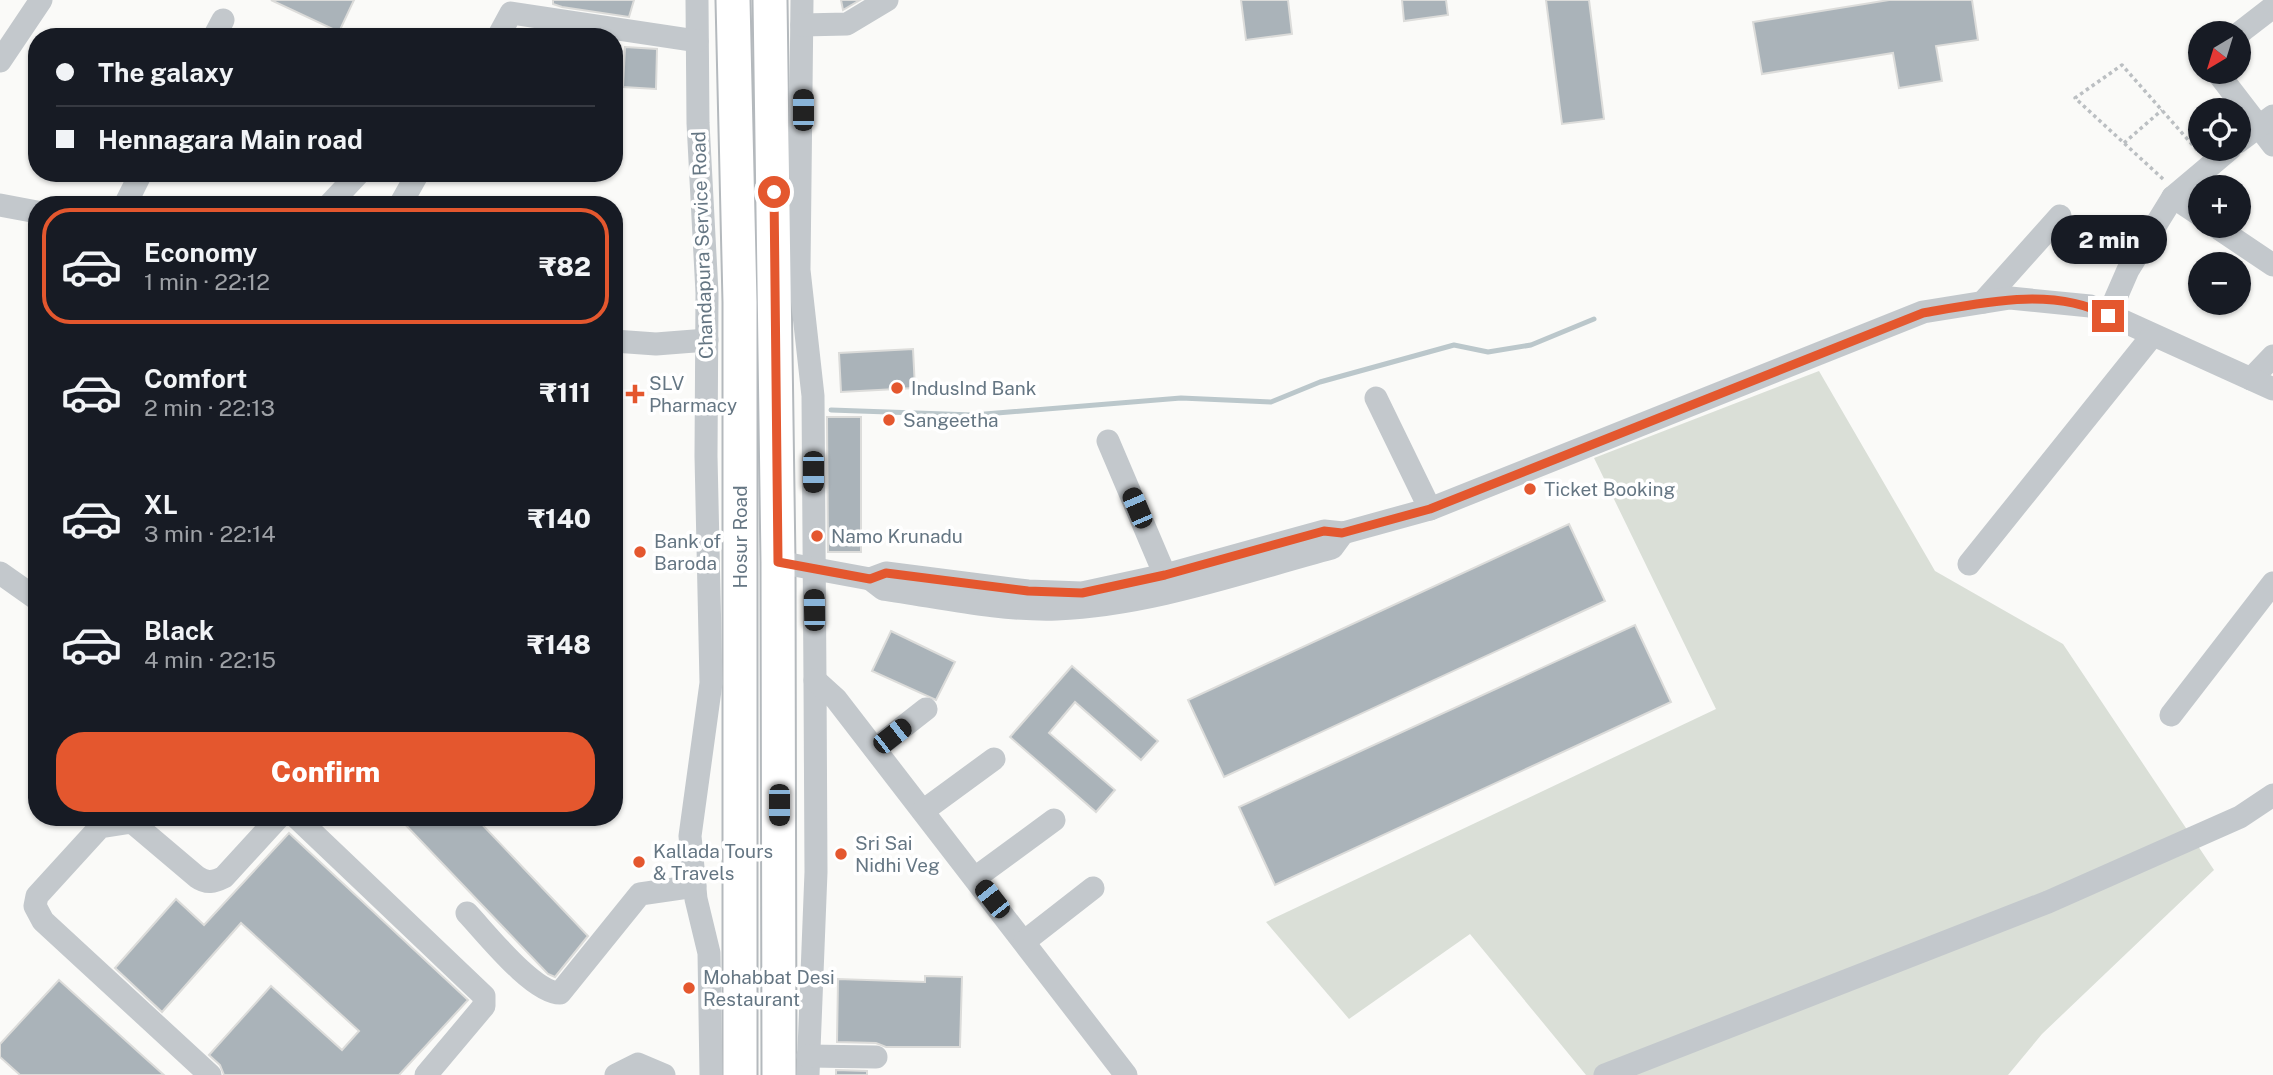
<!DOCTYPE html>
<meta charset="utf-8">
<style>
:root{--surface:#171b24;--page:#242831;--text:#f1f3f6;--muted:#9ea1a6;--line:#363941;--accent:#e4572e}
body{margin:0;font-family:"Public Sans",sans-serif;background:var(--page);color:var(--text);height:100vh;display:flex;flex-direction:column;font-size:26px;white-space:nowrap}
*{box-sizing:border-box;margin:0}
p{font-size:23px;color:var(--muted)}
.icon{flex:none;width:38px;height:38px;fill:none;stroke:currentColor;stroke-width:2;stroke-linecap:round;stroke-linejoin:round}
.map{position:relative;flex:1;overflow:hidden}
.panel{position:absolute;left:28px;top:196px;width:595px;height:630px;display:flex;flex-direction:column;background:var(--surface);border-radius:28px;box-shadow:0 2px 5px #0004}
.panel>*{flex:none}
.guide{position:absolute;left:28px;top:28px;width:595px;height:154px;border-radius:28px;box-shadow:0 2px 5px #0004;display:grid;align-content:center;height:154px;padding:0 28px;background:var(--surface)}
.needle{width:46px;rotate:218deg}
.buttons{position:absolute;left:2188px;top:21px;display:grid;gap:14px}
.buttons a{display:grid;place-items:center;width:63px;height:63px;border-radius:50%;background:var(--surface);box-shadow:0 2px 5px #0004;font-size:35px}
.end{position:absolute;width:32px;height:32px;margin:-16px;border:9px solid #e4572e;background:#fff;box-shadow:0 0 0 4px #fff}
.from{border-radius:50%}
.bubble{position:absolute;height:49px;border-radius:24px;background:var(--surface);box-shadow:0 2px 5px #0004;font-size:23px;font-weight:800;line-height:49px;text-align:center}
.car{position:absolute;width:21px;height:42px;margin:-21px -10px;border-radius:9px;box-shadow:0 0 5px 2px #0007;background:linear-gradient(#222 24%,#8ab4d8 0 40%,#222 0 76%,#8ab4d8 0 86%,#222 0)}
.guide b{display:flex;align-items:center;gap:24px;height:66px;font-size:26px}
.guide b+b{border-top:2px solid var(--line)}
.guide i{width:18px;height:18px;background:var(--text)}
ul{padding:12px 0 0;list-style:none}
li{display:flex;align-items:center;gap:21px;height:116px;margin:0 14px 10px;padding:0 14px;border:4px solid transparent;border-radius:28px}
li div{flex:1}
li b{display:block;font-size:26px}
li em{font-style:normal;font-weight:800}
li.active{border-color:var(--accent)}
li>.icon{width:63px;height:63px;stroke-width:1.5}
.cta{display:flex;gap:14px;margin-top:auto;padding:14px 28px}
.cta a{flex:1;height:80px;border-radius:28px;background:var(--accent);color:#fff;font-size:28px;font-weight:800;line-height:80px;text-align:center}
.map>svg:first-child{display:block}
.green{fill:#dadfd7}
.lines{fill:none;stroke-linecap:round;stroke-linejoin:round}
.stream{stroke:#bbc7cb;stroke-width:5}
.building{fill:#aab3b9;stroke:#dcdcda;stroke-width:2}
.highway-casing{stroke:#b4b9bd;stroke-width:37}
.path{stroke:#bbbfc2;stroke-width:3.5;stroke-dasharray:3.5 3.5;stroke-linecap:butt}
.minor{stroke:#c3c8cc;stroke-width:23}
.highway{stroke:#fff;stroke-width:33}
.route{stroke:#e4572e;stroke-width:9}
.poi-dot{fill:#e4572e;stroke:#fff;stroke-width:2.5}
.labels{text-anchor:middle;stroke-width:7;stroke-linejoin:round;paint-order:stroke}
.street-label{font-size:19px;fill:#657683;stroke:#fff}
.poi-label{font-size:19px;fill:#657683;stroke:#fff;text-anchor:start}
</style>
<div class="map">
<svg width="2273" height="1075" viewBox="0 0 2273 1075">
<rect width="100%" height="100%" fill="#fafaf8"/>
<!-- green -->
<path class="green" d="M1819 371 1935 571 2063 644 2214 870 2042 1034 2008 1075H1586L1470 934 1349 1019 1266 922 1716 709 1594 458Z"/>
<g class="lines">
<!-- stream -->
<path class="stream" d="M831 410 973 415 1181 398 1271 402 1320 382 1454 345 1488 352 1531 345 1594 319"/>
</g>
<!-- building -->
<g class="building">
<path d="M271 0H354L339 32Z"/>
<path d="M553 0H634L629 17 562 7 553 4Z"/>
<path d="M841 0H860L843 10Z"/>
<path d="M1241 0H1288L1292 34 1246 40Z"/>
<path d="M1402 0H1446L1448 15 1404 21Z"/>
<path d="M1546 0H1589L1604 119 1562 124Z"/>
<path d="M1889 0H1972L1978 40 1936 46 1942 81 1899 88 1893 53 1762 74 1753 22Z"/>
<path d="M625 47 657 49 656 89 623 87Z"/>
<path d="M913 349 915 388 841 392 839 353Z"/>
<path d="M827 417H861V552H828Z"/>
<path d="M1569 524 1605 601 1224 777 1188 700Z"/>
<path d="M1635 625 1671 702 1275 885 1239 807Z"/>
<path d="M891 631 955 662 936 700 872 671Z"/>
<path d="M1072 666 1158 741 1141 760 1075 702 1049 733 1115 790 1096 812 1010 737Z"/>
<path d="M398 817H475L588 936 555 977 548 974Z"/>
<path d="M289 833 468 1000 399 1075H224L220 1065 209 1055 271 986 342 1050 359 1031 241 923 162 1012 115 968 176 899 204 925Z"/>
<path d="M925 976 962 977 960 1047H886L876 1043 837 1042 838 979 925 982Z"/>
<path d="M59 980 145 1058 164 1075H20L0 1057V1044Z"/>
<path d="M836 1070 867 1071V1075H836Z"/>
</g>
<g class="lines">
<!-- highway casing -->
<g class="highway-casing">
<g id="highway">
<path d="M733 0 740 302V1075"/>
<path d="M770 0 778 562 779 1075"/>
</g>
</g>
<!-- path -->
<g class="path">
<path d="M2124 143 2162 110"/>
<path d="M2163 179 2075 98 2122 65 2197 150"/>
</g>
<!-- minor -->
<g class="minor">
<path d="M697 0 698 123 707 293 706 456 711 683 690 836 696 899 709 953 711 1075"/>
<path d="M802 0 799 270 813 396 815 680 816 872 808 1075"/>
<path d="M802 25 847 24 887 0"/>
<path d="M2238 34 2273 7"/>
<path d="M214 37 223 20"/>
<path d="M498 37 511 13 697 41"/>
<path d="M0 61 41 0"/>
<path d="M2217 72 2273 145"/>
<path d="M2238 142 2273 116"/>
<path d="M2173 197 2200 215"/>
<path d="M0 205 37 212"/>
<path d="M125 205 141 173"/>
<path d="M329 205 359 173"/>
<path d="M400 205 418 173"/>
<path d="M2215 226 2273 265"/>
<path d="M1983 302 2060 216"/>
<path d="M2108 316 2128 270 2173 197 2230 149"/>
<path d="M614 341 656 344 707 340"/>
<path d="M2251 379 2273 356"/>
<path d="M1376 398 1430 509"/>
<path d="M1108 441 1170 587"/>
<path d="M778 562 870 579 886 573 1028 591 1082 593 1165 575 1324 531 1343 533 1430 509 1923 312 2010 298 2090 306 2273 389"/>
<path d="M1969 564 2152 336"/>
<path d="M0 573 37 599"/>
<path d="M870 579 883 589C940 597 1000 611 1057 609 1151 605 1242 572 1332 548L1343 533"/>
<path d="M815 680 836 699 1126 1075"/>
<path d="M2171 715 2273 583"/>
<path d="M875 749 926 709"/>
<path d="M923 811 994 759"/>
<path d="M296 817 484 996V1006L426 1075"/>
<path d="M975 878 1054 820"/>
<path d="M467 913C486 933 533 993 560 993L640 894 695 886"/>
<path d="M1025 941 1093 888"/>
<path d="M808 1056 876 1057"/>
<path d="M210 1075 43 921 35 906 37 896 100 827 132 822 197 877C207 884 214 882 224 877L279 817"/>
<path d="M616 1075 638 1064 664 1075"/>
<path d="M1605 1075 2048 902 2240 817 2273 795"/>
</g>
<!-- highway -->
<use href="#highway" class="highway"/>
</g>
<g class="lines">
<!-- route -->
<path class="route" d="M774 192 778 562 870 579 886 573 1028 591 1082 593 1165 575 1324 531 1342 533 1430 509 1923 313C1980 303 2055 286 2108 316"/>
</g>
<!-- markers -->
<g class="poi-dot">
<circle cx="897" cy="388" r="7"/>
<path d="M631.5 383.5h7v7h7v7h-7v7h-7v-7h-7v-7h7z"/>
<circle cx="889" cy="420" r="7"/>
<circle cx="1530" cy="489" r="7"/>
<circle cx="817" cy="536" r="7"/>
<circle cx="640" cy="552" r="7"/>
<circle cx="841" cy="854" r="7"/>
<circle cx="639" cy="862" r="7"/>
<circle cx="689" cy="988" r="7"/>
</g>
<g class="labels">
<!-- street labels -->
<g class="street-label">
<text transform="translate(702 245) rotate(-92)" y="7">Chandapura Service Road</text>
<text transform="translate(740 537) rotate(-90)" y="7">Hosur Road</text>
</g>
<!-- poi labels -->
<g class="poi-label">
<text x="649" y="390">SLV<tspan x="649" dy="22">Pharmacy</tspan></text>
<text x="911" y="395">IndusInd Bank</text>
<text x="903" y="427">Sangeetha</text>
<text x="1544" y="496">Ticket Booking</text>
<text x="831" y="543">Namo Krunadu</text>
<text x="654" y="548">Bank of<tspan x="654" dy="22">Baroda</tspan></text>
<text x="855" y="850">Sri Sai<tspan x="855" dy="22">Nidhi Veg</tspan></text>
<text x="653" y="858">Kallada Tours<tspan x="653" dy="22">&amp; Travels</tspan></text>
<text x="703" y="984">Mohabbat Desi<tspan x="703" dy="22">Restaurant</tspan></text>
</g>
</g>
</svg>
<div class="buttons">
<a><svg class="needle" viewBox="-14 -14 28 28"><path d="M0-13l5 13h-10z" fill="#e53935"/><path d="M0 13l5-13h-10z" fill="#9ea1a6"/></svg></a>
<a><svg class="icon" aria-label="locate" viewBox="0 0 24 24"><circle cx="12" cy="12" r="6"/><path d="M12 2v4M12 18v4M2 12h4M18 12h4"/></svg></a>
<a>+</a>
<a>−</a>
</div>
<i class="end from" style="left:774px;top:192px"></i>
<i class="end" style="left:2108px;top:316px"></i>
<div class="bubble" style="left:2051px;top:215px;width:116px">2 min</div>
<i class="car" style="left:803px;top:110px;rotate:0deg"></i>
<i class="car" style="left:813px;top:472px;rotate:180deg"></i>
<i class="car" style="left:1137px;top:508px;rotate:337deg"></i>
<i class="car" style="left:814px;top:610px;rotate:359deg"></i>
<i class="car" style="left:892px;top:736px;rotate:52deg"></i>
<i class="car" style="left:779px;top:805px;rotate:180deg"></i>
<i class="car" style="left:992px;top:899px;rotate:322deg"></i>
<div class="guide">
<b><i class="from"></i>The galaxy</b>
<b><i></i>Hennagara Main road</b>
</div>
<section class="panel">
<ul>
<li class="active"><svg class="icon" aria-label="car" viewBox="0 0 24 24"><path d="M5 17H2v-5l4-1 3-4h7l3 4 3 1v5h-3M9 17h6M6 11h13"/><circle cx="7" cy="17" r="2"/><circle cx="17" cy="17" r="2"/></svg><div><b>Economy</b><p>1 min · 22:12</p></div><em>₹82</em></li>
<li><svg class="icon" aria-label="car" viewBox="0 0 24 24"><path d="M5 17H2v-5l4-1 3-4h7l3 4 3 1v5h-3M9 17h6M6 11h13"/><circle cx="7" cy="17" r="2"/><circle cx="17" cy="17" r="2"/></svg><div><b>Comfort</b><p>2 min · 22:13</p></div><em>₹111</em></li>
<li><svg class="icon" aria-label="car" viewBox="0 0 24 24"><path d="M5 17H2v-5l4-1 3-4h7l3 4 3 1v5h-3M9 17h6M6 11h13"/><circle cx="7" cy="17" r="2"/><circle cx="17" cy="17" r="2"/></svg><div><b>XL</b><p>3 min · 22:14</p></div><em>₹140</em></li>
<li><svg class="icon" aria-label="car" viewBox="0 0 24 24"><path d="M5 17H2v-5l4-1 3-4h7l3 4 3 1v5h-3M9 17h6M6 11h13"/><circle cx="7" cy="17" r="2"/><circle cx="17" cy="17" r="2"/></svg><div><b>Black</b><p>4 min · 22:15</p></div><em>₹148</em></li>
</ul>
<div class="cta"><a>Confirm</a></div>
</section>
</div>
